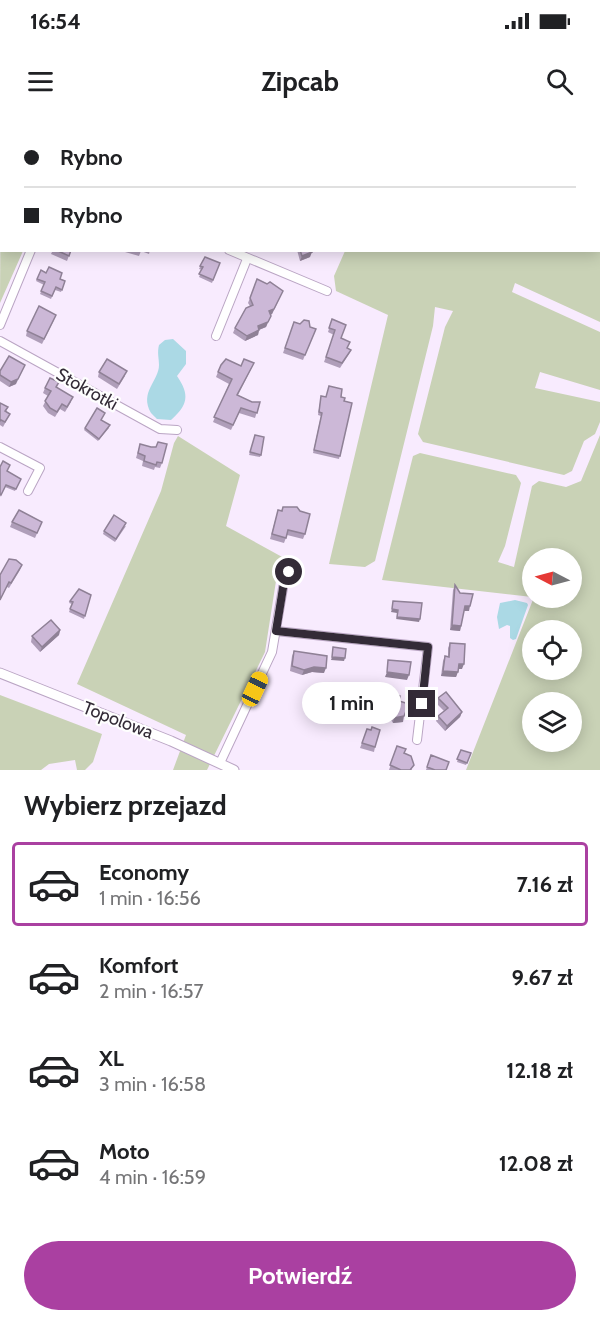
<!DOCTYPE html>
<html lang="pl">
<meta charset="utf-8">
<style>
:root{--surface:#fff;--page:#f6f6f6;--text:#202124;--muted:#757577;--line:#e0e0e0;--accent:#aa40a1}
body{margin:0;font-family:Cabin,sans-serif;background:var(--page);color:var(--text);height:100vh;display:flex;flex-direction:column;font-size:22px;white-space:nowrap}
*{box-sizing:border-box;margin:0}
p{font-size:20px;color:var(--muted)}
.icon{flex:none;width:33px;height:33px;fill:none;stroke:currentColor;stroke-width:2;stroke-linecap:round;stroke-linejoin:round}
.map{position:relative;height:650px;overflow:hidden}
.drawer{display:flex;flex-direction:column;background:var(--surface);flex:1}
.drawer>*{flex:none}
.hud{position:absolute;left:0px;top:0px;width:600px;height:132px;box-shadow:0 3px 15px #0003;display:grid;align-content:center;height:132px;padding:0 24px;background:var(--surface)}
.needle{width:39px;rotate:276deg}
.buttons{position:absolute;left:522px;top:428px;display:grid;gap:12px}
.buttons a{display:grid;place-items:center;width:60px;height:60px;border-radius:50%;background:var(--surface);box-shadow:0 3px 15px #0003;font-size:30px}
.end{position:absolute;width:27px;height:27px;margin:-14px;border:8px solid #332b37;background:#fff;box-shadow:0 0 0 3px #fff}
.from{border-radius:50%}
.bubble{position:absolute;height:42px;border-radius:21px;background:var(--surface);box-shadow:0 3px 15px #0003;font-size:20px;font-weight:800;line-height:42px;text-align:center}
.car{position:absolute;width:18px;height:36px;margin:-18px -9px;border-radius:8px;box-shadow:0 0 4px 2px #0007;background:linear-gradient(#f5c518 24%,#345 0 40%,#f5c518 0 76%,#345 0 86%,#f5c518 0)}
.hud b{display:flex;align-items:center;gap:21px;height:57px;font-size:22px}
.hud b+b{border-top:2px solid var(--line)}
.hud i{width:15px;height:15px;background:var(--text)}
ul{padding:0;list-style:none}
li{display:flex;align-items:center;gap:18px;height:84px;margin:0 12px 9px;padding:0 12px;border:3px solid transparent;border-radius:6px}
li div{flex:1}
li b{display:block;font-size:22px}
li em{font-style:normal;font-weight:800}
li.active{border-color:var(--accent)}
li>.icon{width:54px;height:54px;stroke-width:1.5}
h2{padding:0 24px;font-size:27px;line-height:72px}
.button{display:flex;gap:12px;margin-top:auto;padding:12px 24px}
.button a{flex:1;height:69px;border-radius:36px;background:var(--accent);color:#fff;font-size:24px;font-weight:800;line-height:69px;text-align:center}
.status{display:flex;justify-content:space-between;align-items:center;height:42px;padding:0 30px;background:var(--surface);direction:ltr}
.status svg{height:16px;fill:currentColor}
header{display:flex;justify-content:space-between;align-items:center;height:78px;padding:0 24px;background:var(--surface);font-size:27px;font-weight:800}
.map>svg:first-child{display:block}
.green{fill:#c9d2b6;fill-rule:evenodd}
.water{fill:#abd9e5}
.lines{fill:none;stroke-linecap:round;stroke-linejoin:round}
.minor-casing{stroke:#baa5c4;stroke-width:10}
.tertiary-casing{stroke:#baa5c4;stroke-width:11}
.minor{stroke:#fff;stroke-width:8}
.tertiary{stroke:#fff;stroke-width:9}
.wall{fill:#af9eb9}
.shaded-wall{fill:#8f8196}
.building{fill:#ccb8d7;stroke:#8f8196;stroke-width:1.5}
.route{stroke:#332b37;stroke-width:8}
.labels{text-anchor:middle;stroke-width:4.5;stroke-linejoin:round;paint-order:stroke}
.street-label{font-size:18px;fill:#332b37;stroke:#fefefe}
</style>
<div class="status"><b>16:54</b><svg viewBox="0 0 49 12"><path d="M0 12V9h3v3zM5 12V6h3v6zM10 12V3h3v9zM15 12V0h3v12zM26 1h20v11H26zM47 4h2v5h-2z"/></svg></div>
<header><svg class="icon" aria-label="menu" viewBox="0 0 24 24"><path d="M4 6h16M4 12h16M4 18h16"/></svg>Zipcab<svg class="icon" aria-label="search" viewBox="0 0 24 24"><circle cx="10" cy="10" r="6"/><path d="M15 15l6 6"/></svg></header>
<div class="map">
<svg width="600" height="650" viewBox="0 0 600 650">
<rect width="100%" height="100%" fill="#f8ebfe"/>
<!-- green -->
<g class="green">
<path d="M142 0H600V202L515 163 512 172 600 212V270L540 252 535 268 600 282V302L595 314 584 321 572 351 564 355 423 322 418 314 445 207 453 191 435 187 433 206 375 441 365 447 329 444 388 195 336 171 334 156 345 131 598 130V2Z"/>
<path d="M1 4 2 130 23 131 0 183Z"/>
<path d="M600 315V650H466L534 477H572V438H532V477L382 460 413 336 420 333 516 355 521 363 505 426 498 442 514 447 532 366 539 361 566 367 581 361ZM532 510H572V549H532ZM532 582H572V621H532Z"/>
<path d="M178 316 240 355 226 406 284 438 276 461 265 532 207 650H173L186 615 77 564 161 371 174 323Z"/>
<path d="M0 575 102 614 93 642 85 650H77L75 640 49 644 41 650H0Z"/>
</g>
<!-- water -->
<g class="water">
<path d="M173 219 186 231V244L177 256C190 275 188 285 171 300L157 299 151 293C139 272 159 261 159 245 159 238 157 233 159 225L165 220Z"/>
<path d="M515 480 527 483 528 485 516 519 513 520 510 518V506L507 505 499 509 497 497 500 483Z"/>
</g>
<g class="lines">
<!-- minor casing -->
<g class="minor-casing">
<g id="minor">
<path d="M84 2 85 0"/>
<path d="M229 130 327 171"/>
<path d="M0 205 31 130"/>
<path d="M216 216 247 139"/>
<path d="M0 221 160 309 177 310"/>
<path d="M0 327 40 348 28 371"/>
<path d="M276 511 428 527 417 620"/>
<path d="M220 643 272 532 284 462 294 446"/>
</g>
</g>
<!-- tertiary casing -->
<g class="tertiary-casing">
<path id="tertiary" d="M0 553 171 621 234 650"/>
</g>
<!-- minor -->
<use href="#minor" class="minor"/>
<!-- tertiary -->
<use href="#tertiary" class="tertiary"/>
</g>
<!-- wall -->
<g class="wall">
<path d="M53 130H71L67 141 51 134Z"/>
<path d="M118 130H150L149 134 141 131 139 136Z"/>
<path d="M297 130H311L310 137 300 141Z"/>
<path d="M205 137 220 143 212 163 199 157 202 150 199 149Z"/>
<path d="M41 150 60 159 64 164 61 172 55 170 51 179 40 174 44 165 36 161Z"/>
<path d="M257 159 283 171 272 194 270 195 266 207 259 210 258 215 245 221 233 213 235 208 250 186 248 183Z"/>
<path d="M332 199 341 218 347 228 351 230 349 234 340 248 324 242 334 215 328 212Z"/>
<path d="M54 200 42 224 26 216 27 211Z"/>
<path d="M294 202 316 209 303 240 283 233Z"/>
<path d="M254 243 238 275 252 282H260L255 298 239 293 231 310 213 302 229 264 216 257 218 252Z"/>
<path d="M0 251 16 264 9 267 0 261Z"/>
<path d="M99 252 125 256 117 269 98 257Z"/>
<path d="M45 268H57L71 282 65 292 60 289 55 297 48 293 43 286 48 276 43 273Z"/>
<path d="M321 276 326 277H341L344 281 352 283 339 339 313 333 321 296 318 295Z"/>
<path d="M0 283 8 287 6 292 10 294 3 307 0 305Z"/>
<path d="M104 295 101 300 109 308 98 321 84 310 85 308Z"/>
<path d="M255 315 261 335 260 337 249 335Z"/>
<path d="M140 324 162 343 160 348 155 347 154 350 142 346 143 341 136 338Z"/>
<path d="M0 347 21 359 15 371 5 367 0 377Z"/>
<path d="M283 387 305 414 303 419 287 415 284 423 270 419 278 390 281 391Z"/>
<path d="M12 402H42L35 418 10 407Z"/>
<path d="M126 406 115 422 103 414 104 411Z"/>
<path d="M9 439 22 445 20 450 9 468 7 467Z"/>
<path d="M455 465 460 473 469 491H464L460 511 450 510 453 470Z"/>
<path d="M91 475 84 499 69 492 72 484 69 483 70 481Z"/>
<path d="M60 510 59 515 40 532 31 522 32 516Z"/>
<path d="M450 523 462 549H458L456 557 441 556 443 541 445 536H448V528Z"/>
<path d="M294 531 324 553 312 552 302 555 290 551 292 536Z"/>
<path d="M392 573 399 581 403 602 393 603 389 597 392 587 388 585Z"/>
<path d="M438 578 462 592 460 597 445 611 436 601 438 596 444 591 436 583Z"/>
<path d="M367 609 371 610 375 627 374 632 360 628Z"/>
<path d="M397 626 404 633 412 650H389Z"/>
<path d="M461 630 471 633 466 645 457 642Z"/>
<path d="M431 635 446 650H426Z"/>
</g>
<!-- shaded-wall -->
<g class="shaded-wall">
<path d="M312 132 310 137 300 141 302 136Z"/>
<path d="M283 171 272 194 267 196 269 191Z"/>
<path d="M271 196 266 207 256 211 258 206Z"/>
<path d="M259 210 258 215 245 221 247 216Z"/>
<path d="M25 245 16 264 9 267 11 262Z"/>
<path d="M465 486H470L469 491H463Z"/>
<path d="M392 489 398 490 397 493 391 492Z"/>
<path d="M397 497 420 499 419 502 396 499Z"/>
<path d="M452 505 461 506 460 511 450 510Z"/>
<path d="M60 510 59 515 40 532 42 527Z"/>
<path d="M332 537 345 538 344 541 331 540Z"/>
<path d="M459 544H464L462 549H457Z"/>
<path d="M314 547 326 548 324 553 312 552 302 555 304 550Z"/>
<path d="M443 551 458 552 456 557 441 556Z"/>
<path d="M387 552 409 555 407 560 385 557Z"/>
<path d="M462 592 460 597 445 611 447 606Z"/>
<path d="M404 596 403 602 393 603 394 598Z"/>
</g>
<!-- building -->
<g class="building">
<path d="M56 130H71L69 136Z"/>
<path d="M300 130H311L312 132 302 136Z"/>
<path d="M205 137 220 143 213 160 199 154 203 147 200 146Z"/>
<path d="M49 147 62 153 60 159 65 161 62 170 56 167 52 176 41 171 45 162 37 159 41 150 46 153Z"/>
<path d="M257 159 267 164 270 162 283 171 274 189 269 191 271 196 268 202 258 206 259 210 247 216 235 208 246 188 253 185 250 178Z"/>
<path d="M39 186 56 195 44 219 27 211Z"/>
<path d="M332 199 346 205 341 218 350 222 347 228 351 230 342 243 326 237 335 210 329 208Z"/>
<path d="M304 200 309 201 310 207 316 209 305 235 285 228 294 202 300 204Z"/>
<path d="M9 236 25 245 18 259 11 262 0 255V251Z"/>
<path d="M107 239 127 251 119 264 99 252Z"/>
<path d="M226 239 241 246 244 239 254 243 237 275 252 282H260L257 293 241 288 233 305 214 297 232 259 218 252 221 245Z"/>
<path d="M50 258 59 262 56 267 73 277 67 287 62 284 57 292 50 288 45 281 51 271 45 268Z"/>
<path d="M329 266 342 269 341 277 345 278 344 281 352 283 340 336 314 330 322 293 319 292 321 276 326 277Z"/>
<path d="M0 283 8 287 5 291 10 294 5 302 1 300 0 301Z"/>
<path d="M97 288 105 293 101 300 110 305 99 319 85 308Z"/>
<path d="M255 315 264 317 261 335 250 332Z"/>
<path d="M158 322 167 324 162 343 157 342 156 345 144 341 145 336 138 333 140 324 151 327H156Z"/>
<path d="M3 341 10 345 7 351 21 359 16 369 6 365 1 375 0 374V347Z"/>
<path d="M283 387H297L300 391 310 394 305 414 288 410 286 418 272 414 278 390 282 391Z"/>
<path d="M19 390 42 402 37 413 12 402Z"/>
<path d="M114 395 126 403 116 419 104 411Z"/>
<path d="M9 439 16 440 22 445 11 463 9 462 0 480V455Z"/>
<path d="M455 465 460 473 473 474 470 486H465L461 506 452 505Z"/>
<path d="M79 469 91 475 85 496 70 489 73 482 70 481Z"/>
<path d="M393 481 422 483 420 499 397 497 398 490 392 489Z"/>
<path d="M51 500 60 510 42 527 32 516Z"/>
<path d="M450 523 465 524 464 544H459L458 552 443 551 445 536 449 537Z"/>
<path d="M333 527 346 529 345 538 332 537Z"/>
<path d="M294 531 327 536 326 548 314 547 304 550 292 546Z"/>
<path d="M388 540 411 542 409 555 387 552Z"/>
<path d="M446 572 462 592 447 606 438 596 448 588 438 578Z"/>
<path d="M392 573 400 576 399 581 409 584 404 596 394 598 391 592 394 582 390 580Z"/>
<path d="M372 607 380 610 375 627 362 623 367 609 371 610Z"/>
<path d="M397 626 406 629 404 633 411 636 414 645 410 650H401L390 645Z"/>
<path d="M461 630 471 633 467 643 457 639Z"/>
<path d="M431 635 449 642 446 650H435L427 647Z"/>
</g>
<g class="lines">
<!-- route -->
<path class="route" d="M289 452 284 462 276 511 428 527 422 584"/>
</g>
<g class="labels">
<!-- street labels -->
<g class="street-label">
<text transform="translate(87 269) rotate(29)" y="6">Stokrotki</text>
<text transform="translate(118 600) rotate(21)" y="6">Topolowa</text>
</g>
</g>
</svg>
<div class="buttons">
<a><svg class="needle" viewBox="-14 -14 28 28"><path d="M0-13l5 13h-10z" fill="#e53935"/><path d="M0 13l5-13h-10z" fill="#757577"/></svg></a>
<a><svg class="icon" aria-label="locate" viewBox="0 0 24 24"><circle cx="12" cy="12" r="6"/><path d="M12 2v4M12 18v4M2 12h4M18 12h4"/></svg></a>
<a><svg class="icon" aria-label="layers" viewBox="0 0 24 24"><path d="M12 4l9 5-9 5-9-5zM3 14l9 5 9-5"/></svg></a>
</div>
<i class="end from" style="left:289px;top:452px"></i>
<i class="end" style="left:422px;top:584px"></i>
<div class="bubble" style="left:302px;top:562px;width:99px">1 min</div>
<i class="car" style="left:255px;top:569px;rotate:25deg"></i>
<div class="hud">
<b><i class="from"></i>Rybno</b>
<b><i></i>Rybno</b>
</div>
</div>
<section class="drawer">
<h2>Wybierz przejazd</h2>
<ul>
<li class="active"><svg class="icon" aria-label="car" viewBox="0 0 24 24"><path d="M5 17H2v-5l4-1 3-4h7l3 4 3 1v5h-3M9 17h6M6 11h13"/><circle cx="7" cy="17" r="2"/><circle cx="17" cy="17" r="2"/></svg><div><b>Economy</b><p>1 min · 16:56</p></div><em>7.16 zł</em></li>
<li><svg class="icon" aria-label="car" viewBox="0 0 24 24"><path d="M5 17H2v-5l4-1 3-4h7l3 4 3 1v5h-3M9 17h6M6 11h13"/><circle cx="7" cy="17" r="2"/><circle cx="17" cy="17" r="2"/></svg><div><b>Komfort</b><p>2 min · 16:57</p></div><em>9.67 zł</em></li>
<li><svg class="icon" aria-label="car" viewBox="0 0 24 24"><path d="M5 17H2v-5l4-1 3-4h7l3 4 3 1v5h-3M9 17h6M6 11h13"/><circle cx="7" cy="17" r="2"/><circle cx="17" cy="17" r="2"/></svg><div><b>XL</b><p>3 min · 16:58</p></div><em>12.18 zł</em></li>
<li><svg class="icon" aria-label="car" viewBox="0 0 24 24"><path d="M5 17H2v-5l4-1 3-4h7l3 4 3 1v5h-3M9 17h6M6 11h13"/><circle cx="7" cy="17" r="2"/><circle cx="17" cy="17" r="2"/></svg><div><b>Moto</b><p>4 min · 16:59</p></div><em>12.08 zł</em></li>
</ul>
<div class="button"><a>Potwierdź</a></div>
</section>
